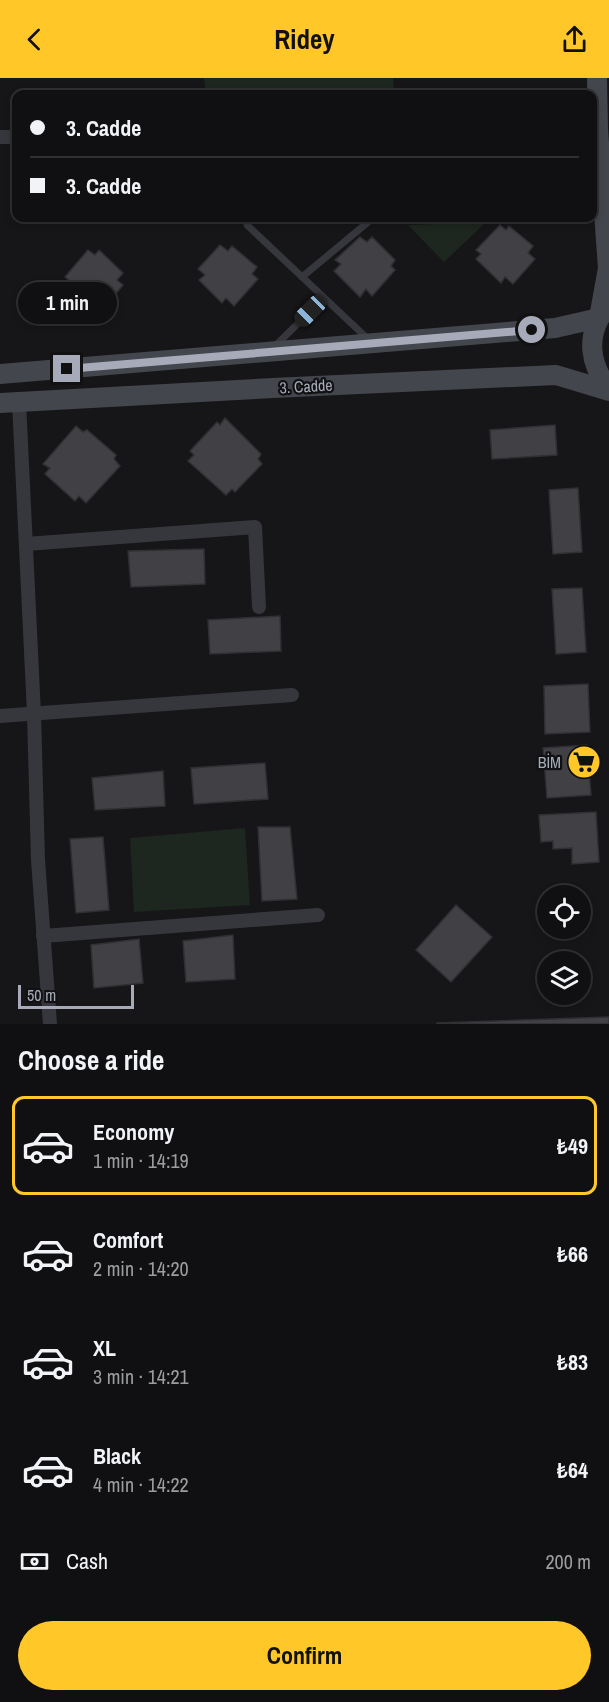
<!DOCTYPE html>
<meta charset="utf-8">
<style>
:root{--surface:#101012;--page:#19191b;--text:#f1f3f6;--muted:#9c9d9f;--line:#303032;--accent:#ffc727}
body{margin:0;font-family:"Archivo Narrow",sans-serif;background:var(--page);color:var(--text);height:100vh;display:flex;flex-direction:column;font-size:22px;white-space:nowrap}
*{box-sizing:border-box;margin:0}
p{font-size:20px;color:var(--muted)}
.icon{flex:none;width:33px;height:33px;fill:none;stroke:currentColor;stroke-width:2;stroke-linecap:round;stroke-linejoin:round}
.map{position:relative;height:946px;overflow:hidden}
.drawer{display:flex;flex-direction:column;background:var(--surface);flex:1}
.drawer>*{flex:none}
.hud{position:absolute;left:12px;top:12px;width:585px;height:132px;border-radius:12px;box-shadow:0 3px 9px #0003,0 0 0 2px var(--line);display:grid;align-content:center;height:132px;padding:0 18px;background:var(--surface)}
.tools{position:absolute;left:537px;top:807px;display:grid;gap:12px}
.tools a{display:grid;place-items:center;width:54px;height:54px;border-radius:50%;background:var(--surface);box-shadow:0 3px 9px #0003,0 0 0 2px var(--line);font-size:30px}
.scale{position:absolute;left:18px;bottom:15px;width:116px;box-sizing:border-box;padding-left:6px;border:3px solid #a7abb9;border-top:0;font-size:16px;line-height:21px;white-space:nowrap;color:#a7abb9;-webkit-text-stroke:4px #111113;paint-order:stroke}
.end{position:absolute;width:27px;height:27px;margin:-14px;border:8px solid #a7abb9;background:#111;box-shadow:0 0 0 3px #111}
.from{border-radius:50%}
.bubble{position:absolute;height:42px;border-radius:21px;background:var(--surface);box-shadow:0 3px 9px #0003,0 0 0 2px var(--line);font-size:20px;font-weight:700;line-height:42px;text-align:center}
.car{position:absolute;width:18px;height:36px;margin:-18px -9px;border-radius:8px;box-shadow:0 0 4px 2px #0007;background:linear-gradient(#222 24%,#8ab4d8 0 40%,#222 0 76%,#8ab4d8 0 86%,#222 0)}
.hud b{display:flex;align-items:center;gap:21px;height:57px;font-size:22px}
.hud b+b{border-top:2px solid var(--line)}
.hud i{width:15px;height:15px;background:var(--text)}
ul{padding:0;list-style:none}
li{display:flex;align-items:center;gap:18px;height:99px;margin:0 12px 9px;padding:0 6px;border:3px solid transparent;border-radius:12px}
li div{flex:1}
li b{display:block;font-size:22px}
li em{font-style:normal;font-weight:700}
li.active{border-color:var(--accent)}
li>.icon{width:54px;height:54px;stroke-width:1.5}
h2{padding:0 18px;font-size:27px;line-height:72px}
.pay{display:flex;align-items:center;gap:15px;height:66px;padding:0 18px;font-size:22px}
.pay p{margin-inline-start:auto}
.primary-button{display:flex;gap:12px;margin-top:auto;padding:12px 18px}
.primary-button a{flex:1;height:69px;border-radius:36px;background:var(--accent);color:#111;font-size:24px;font-weight:700;line-height:69px;text-align:center}
header{display:flex;justify-content:space-between;align-items:center;height:78px;padding:0 18px;background:var(--accent);color:#111;font-size:27px;font-weight:700}
.map>svg:first-child{display:block}
.green{fill:#1d261f}
.building{fill:#404045;stroke:#303034;stroke-width:1.5}
.lines{fill:none;stroke-linecap:round;stroke-linejoin:round}
.service{stroke:#36373d;stroke-width:7}
.minor{stroke:#36373d;stroke-width:14}
.secondary{stroke:#44464d;stroke-width:20}
.route{stroke:#a7abb9;stroke-width:8}
.labels{text-anchor:middle;stroke-width:4.5;stroke-linejoin:round;paint-order:stroke}
.street-label{font-size:16px;fill:#a7abb9;stroke:#111113}
.poi-label{font-size:16px;fill:#a7abb9;stroke:#111113;text-anchor:end}
</style>
<header><svg class="icon" aria-label="back" viewBox="0 0 24 24"><path d="M15 5l-7 7 7 7"/></svg>Ridey<svg class="icon" aria-label="share" viewBox="0 0 24 24"><path d="M12 15V3M7 8l5-5 5 5M5 13v7h14v-7"/></svg></header>
<div class="map">
<svg width="609" height="946" viewBox="0 0 609 946">
<rect width="100%" height="100%" fill="#161618"/>
<!-- green -->
<g class="green">
<path d="M204 0H393L394 16H206Z"/>
<path d="M486 144 444 184 408 147Z"/>
<path d="M245 750 250 827 134 834 130 760Z"/>
</g>
<!-- building -->
<g class="building">
<path d="M500 147 506 152 509 148 533 168 528 175 535 181 513 206 505 199 501 205 476 181 481 176 476 172Z"/>
<path d="M360 159 367 164 372 159 395 182 391 188 395 192 372 218 366 211 360 219 334 193 341 186 335 182Z"/>
<path d="M220 167 228 173 232 168 257 189 252 196 258 201 234 228 226 220 222 225 199 202 205 197 198 191Z"/>
<path d="M88 172 95 177 99 172 123 195 117 202 123 207 100 234 95 228 90 234 65 209 70 203 65 199Z"/>
<path d="M225 340 261 376 258 381 262 386 235 414 232 411 226 417 188 383 194 377 190 373 217 344 220 347Z"/>
<path d="M555 347 557 377 492 381 490 352Z"/>
<path d="M76 348 83 354 87 352 116 377 114 381 120 388 86 425 79 418 75 423 45 396 50 390 43 386Z"/>
<path d="M578 410 582 474 553 476 549 412Z"/>
<path d="M204 471 205 506 131 509 128 473Z"/>
<path d="M582 510 586 574 556 576 552 511Z"/>
<path d="M280 538 281 573 210 576 208 542Z"/>
<path d="M588 606 590 654 545 656 544 608Z"/>
<path d="M587 667 591 717 547 720 543 670Z"/>
<path d="M265 685 268 721 194 726 191 690Z"/>
<path d="M163 693 165 728 95 732 92 700Z"/>
<path d="M596 734 599 784 572 786V770L553 771V763L541 764 539 737Z"/>
<path d="M258 749H290L297 821 262 823Z"/>
<path d="M103 759 109 832 76 835 70 761Z"/>
<path d="M456 827 492 859 451 904 416 872Z"/>
<path d="M233 857 235 901 186 904 183 863Z"/>
<path d="M139 861 143 905 94 910 91 867Z"/>
<path d="M609 939V946H437V945Z"/>
</g>
<g class="lines">
<!-- service -->
<g class="service">
<path d="M247 140V147L369 262"/>
<path d="M302 199 373 140"/>
<path d="M275 268 324 220"/>
</g>
<!-- minor -->
<g class="minor">
<path d="M0 59H16"/>
<path d="M19 324 34 636 38 782 50 946"/>
<path d="M26 466 255 449 259 529"/>
<path d="M0 638 292 617"/>
<path d="M43 858 318 837"/>
</g>
<!-- secondary -->
<g class="secondary">
<path d="M605 232C585 258 590 287 609 311"/>
<path d="M0 296 555 250 599 240 608 190 598 51 597 0"/>
<path d="M0 325 273 310 556 297 609 313"/>
</g>
</g>
<g class="lines">
<!-- route -->
<path class="route" d="M67 291 532 252"/>
</g>
<!-- icons -->
<defs>
<g id="supermarket-disc" transform="scale(1.725)"><circle r="9.5" fill="#ffc727" stroke="#111113"/><path d="M-6-5.5h2.5l.6 2H6L4.5 2H-2.5L-4.4-4H-6ZM-1.5 3.2a1.3 1.3 0 1 0 .1 0ZM3 3.2a1.3 1.3 0 1 0 .1 0Z" fill="#111"/></g>
</defs>
<g fill-rule="evenodd">
<use href="#supermarket-disc" x="584" y="684"/>
</g>
<g class="labels">
<!-- street labels -->
<g class="street-label">
<text transform="translate(306 308) rotate(-3)" y="6">3. Cadde</text>
</g>
<!-- poi labels -->
<g class="poi-label">
<text x="561" y="690">BİM</text>
</g>
</g>
</svg>
<div class="tools">
<a><svg class="icon" aria-label="locate" viewBox="0 0 24 24"><circle cx="12" cy="12" r="6"/><path d="M12 2v4M12 18v4M2 12h4M18 12h4"/></svg></a>
<a><svg class="icon" aria-label="layers" viewBox="0 0 24 24"><path d="M12 4l9 5-9 5-9-5zM3 14l9 5 9-5"/></svg></a>
</div>
<div class="scale">50 m</div>
<i class="end from" style="left:532px;top:252px"></i>
<i class="end" style="left:67px;top:291px"></i>
<div class="bubble" style="left:18px;top:204px;width:99px">1 min</div>
<i class="car" style="left:310px;top:233px;rotate:225deg"></i>
<div class="hud">
<b><i class="from"></i>3. Cadde</b>
<b><i></i>3. Cadde</b>
</div>
</div>
<section class="drawer">
<h2>Choose a ride</h2>
<ul>
<li class="active"><svg class="icon" aria-label="car" viewBox="0 0 24 24"><path d="M5 17H2v-5l4-1 3-4h7l3 4 3 1v5h-3M9 17h6M6 11h13"/><circle cx="7" cy="17" r="2"/><circle cx="17" cy="17" r="2"/></svg><div><b>Economy</b><p>1 min · 14:19</p></div><em>₺49</em></li>
<li><svg class="icon" aria-label="car" viewBox="0 0 24 24"><path d="M5 17H2v-5l4-1 3-4h7l3 4 3 1v5h-3M9 17h6M6 11h13"/><circle cx="7" cy="17" r="2"/><circle cx="17" cy="17" r="2"/></svg><div><b>Comfort</b><p>2 min · 14:20</p></div><em>₺66</em></li>
<li><svg class="icon" aria-label="car" viewBox="0 0 24 24"><path d="M5 17H2v-5l4-1 3-4h7l3 4 3 1v5h-3M9 17h6M6 11h13"/><circle cx="7" cy="17" r="2"/><circle cx="17" cy="17" r="2"/></svg><div><b>XL</b><p>3 min · 14:21</p></div><em>₺83</em></li>
<li><svg class="icon" aria-label="car" viewBox="0 0 24 24"><path d="M5 17H2v-5l4-1 3-4h7l3 4 3 1v5h-3M9 17h6M6 11h13"/><circle cx="7" cy="17" r="2"/><circle cx="17" cy="17" r="2"/></svg><div><b>Black</b><p>4 min · 14:22</p></div><em>₺64</em></li>
</ul>
<div class="pay"><svg class="icon" aria-label="cash" viewBox="0 0 24 24"><path d="M3 7h18v10H3z"/><circle cx="12" cy="12" r="2"/></svg>Cash<p>200 m</p></div>
<div class="primary-button"><a>Confirm</a></div>
</section>
